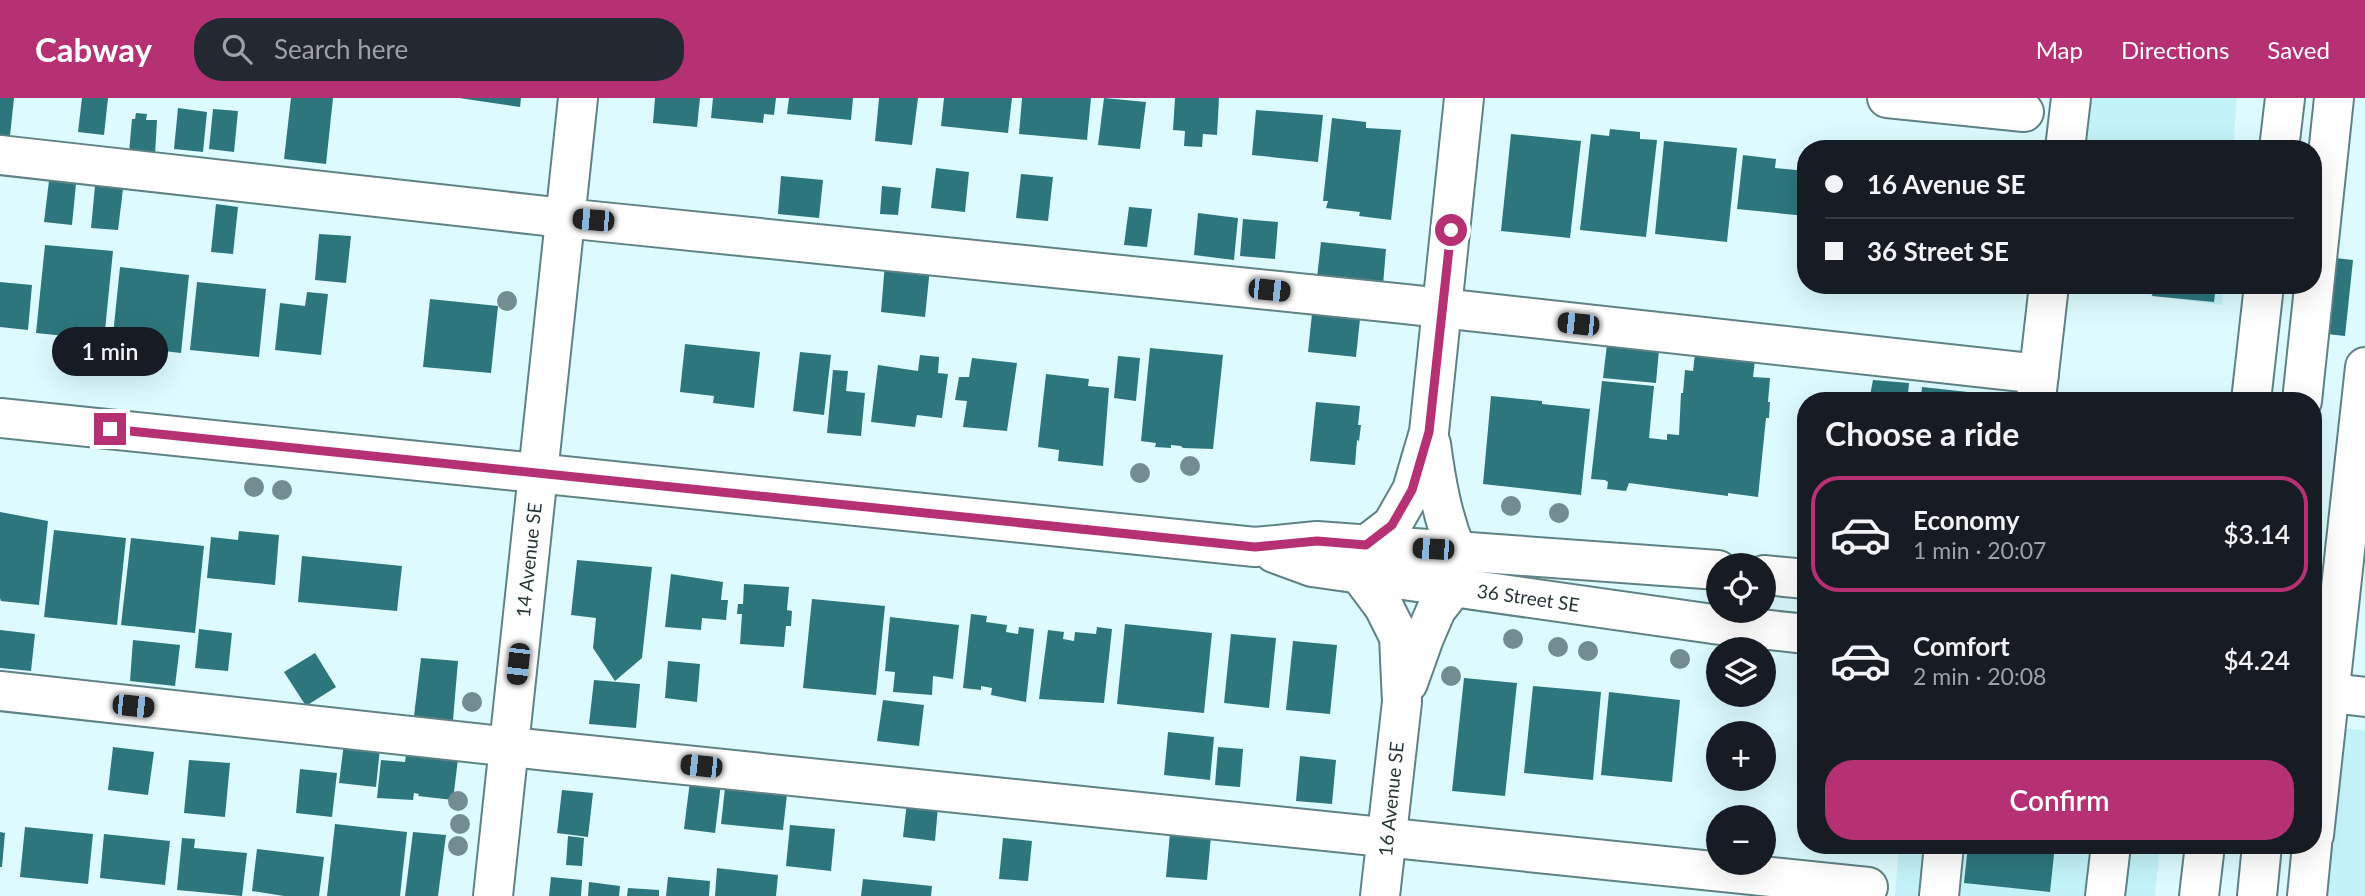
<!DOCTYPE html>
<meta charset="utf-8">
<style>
:root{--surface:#171b24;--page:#242831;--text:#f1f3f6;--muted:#9ea1a6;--line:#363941;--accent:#b63074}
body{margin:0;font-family:Lato,sans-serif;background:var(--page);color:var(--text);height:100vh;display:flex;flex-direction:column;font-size:26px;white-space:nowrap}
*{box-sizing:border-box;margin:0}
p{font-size:23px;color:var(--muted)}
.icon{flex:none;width:38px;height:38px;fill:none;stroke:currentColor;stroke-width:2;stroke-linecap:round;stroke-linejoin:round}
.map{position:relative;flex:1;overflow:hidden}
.drawer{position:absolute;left:1797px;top:294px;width:525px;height:462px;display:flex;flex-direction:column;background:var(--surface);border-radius:28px;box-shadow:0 7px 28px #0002}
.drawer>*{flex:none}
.top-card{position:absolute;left:1797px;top:42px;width:525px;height:154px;border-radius:28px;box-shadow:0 7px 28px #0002;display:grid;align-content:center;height:154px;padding:0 28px;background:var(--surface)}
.controls{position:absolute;left:1706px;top:455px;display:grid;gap:14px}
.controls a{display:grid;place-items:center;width:70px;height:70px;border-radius:50%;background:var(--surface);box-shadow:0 7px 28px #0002;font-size:35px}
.end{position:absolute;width:32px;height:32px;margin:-16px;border:9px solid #b63074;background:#fff;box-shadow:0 0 0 4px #fff}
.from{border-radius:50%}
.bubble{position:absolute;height:49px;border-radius:24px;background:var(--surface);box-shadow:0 7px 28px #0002;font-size:23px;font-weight:600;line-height:49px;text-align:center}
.car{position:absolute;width:21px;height:42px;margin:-21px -10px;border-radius:9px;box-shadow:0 0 5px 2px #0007;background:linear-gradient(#222 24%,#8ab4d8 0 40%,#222 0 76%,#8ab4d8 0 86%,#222 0)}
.top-card b{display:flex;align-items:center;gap:24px;height:66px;font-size:26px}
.top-card b+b{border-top:2px solid var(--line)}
.top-card i{width:18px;height:18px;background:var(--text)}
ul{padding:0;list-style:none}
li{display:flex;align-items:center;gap:21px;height:116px;margin:0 14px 10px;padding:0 14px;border:4px solid transparent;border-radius:28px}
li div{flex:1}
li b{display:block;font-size:26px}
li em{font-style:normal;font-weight:600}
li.selected{border-color:var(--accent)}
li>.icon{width:63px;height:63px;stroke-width:1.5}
h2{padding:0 28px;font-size:32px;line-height:84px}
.button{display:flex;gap:14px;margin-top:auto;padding:14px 28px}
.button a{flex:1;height:80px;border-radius:28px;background:var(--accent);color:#fff;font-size:28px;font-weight:600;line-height:80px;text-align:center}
header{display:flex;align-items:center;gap:42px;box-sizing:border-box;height:98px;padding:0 35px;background:var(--accent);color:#fff}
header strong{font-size:33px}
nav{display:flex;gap:38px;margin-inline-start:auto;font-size:24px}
.search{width:490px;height:63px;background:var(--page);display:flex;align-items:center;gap:18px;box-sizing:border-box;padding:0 24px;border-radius:28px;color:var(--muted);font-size:26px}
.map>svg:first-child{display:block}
.built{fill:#c3f3f8}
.building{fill:#2d767d}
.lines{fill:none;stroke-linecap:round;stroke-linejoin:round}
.minor-casing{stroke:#5f8285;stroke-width:42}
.major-casing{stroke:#5f8285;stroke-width:42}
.minor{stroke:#fff;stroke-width:38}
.major{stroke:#fff;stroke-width:38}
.tree{fill:#728c8f}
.route{stroke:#b63074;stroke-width:9}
.labels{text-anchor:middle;stroke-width:7;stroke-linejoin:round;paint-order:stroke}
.street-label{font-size:19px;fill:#263536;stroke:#fff}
</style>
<header>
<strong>Cabway</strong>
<div class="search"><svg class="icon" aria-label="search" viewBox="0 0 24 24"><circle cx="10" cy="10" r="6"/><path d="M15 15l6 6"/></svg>Search here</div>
<nav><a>Map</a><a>Directions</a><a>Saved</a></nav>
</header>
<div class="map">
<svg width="2365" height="798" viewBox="0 0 2365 798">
<rect width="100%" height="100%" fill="#ddfbfe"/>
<!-- built -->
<g class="built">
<path d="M2087 0H2237L2233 51H2081Z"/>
<path d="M2068 187H2224L2222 207Z"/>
<path d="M2340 630 2365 632V798H2326Z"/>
<path d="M1899 747H2160L2155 798H1895Z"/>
</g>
<!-- building -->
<g class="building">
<path d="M0 0H14L10 38 0 37Z"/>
<path d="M82 0H108L104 37 78 34Z"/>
<path d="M291 0H333L326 66 284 61Z"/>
<path d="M459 0H521L520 9Z"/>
<path d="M655 0H700L697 29 653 25Z"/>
<path d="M713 0H776L774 17 764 16 763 25 711 20Z"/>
<path d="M789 0H853L851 22 787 16Z"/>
<path d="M879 0H918L912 47 875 43Z"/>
<path d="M944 0H1012L1008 35 941 28Z"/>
<path d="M1022 0H1091L1087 42 1019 36Z"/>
<path d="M1104 0 1146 4 1140 51 1098 47Z"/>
<path d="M1175 0H1219L1217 37 1203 36 1202 49 1184 48 1185 33 1173 32Z"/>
<path d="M178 10 207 14 203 54 174 51Z"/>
<path d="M213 11 238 13 234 54 209 51Z"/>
<path d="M1256 12 1323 17 1318 64 1252 57Z"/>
<path d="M136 15 147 16 146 22H157L155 57 129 55 132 21H135Z"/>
<path d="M1332 20 1366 24V30L1401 32 1391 122 1359 118 1360 114 1326 110 1328 103H1323Z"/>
<path d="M1610 31 1640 34V41L1657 42 1646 139 1580 132 1591 36 1609 38Z"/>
<path d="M1511 36 1581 43 1570 140 1501 133Z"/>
<path d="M1664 43 1737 50 1727 144 1655 136Z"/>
<path d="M1743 57 1776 61 1775 70 1806 73V118L1737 111Z"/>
<path d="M936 70 969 74 965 114 931 110Z"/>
<path d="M1021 76 1053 79 1048 123 1016 120Z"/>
<path d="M781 78 823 82 819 120 778 116Z"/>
<path d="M49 83 76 86 72 127 44 124Z"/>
<path d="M95 88 123 91 118 132 91 130Z"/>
<path d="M882 88 901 90 898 117 880 116Z"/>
<path d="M216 106 238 109 233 156 211 154Z"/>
<path d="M1129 109 1152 111 1147 149 1124 147Z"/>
<path d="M1198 115 1238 120 1234 162 1194 157Z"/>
<path d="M1243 121 1278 124 1275 161 1240 158Z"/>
<path d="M319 136 351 138 346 185 315 182Z"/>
<path d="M1321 144 1386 151 1383 187 1317 180Z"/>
<path d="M45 147 113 153 104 242 36 235Z"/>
<path d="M2335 160 2353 162 2345 238 2327 236Z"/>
<path d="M885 165 930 170 925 219 881 214Z"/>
<path d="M120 169 189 177 181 255 112 247Z"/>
<path d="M0 184 32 187 28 232 0 229Z"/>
<path d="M197 184 266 191 259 259 190 252Z"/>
<path d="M2154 187H2216L2214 204 2152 198Z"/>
<path d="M307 194 328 196 321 257 275 252 280 205 305 208Z"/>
<path d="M430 201 498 208 491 275 423 269Z"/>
<path d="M1312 216 1360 221 1356 259 1308 254Z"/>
<path d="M685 246 760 254 754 310 713 305 714 298 680 294Z"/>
<path d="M1607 246 1659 252 1656 285 1603 280Z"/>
<path d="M1150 250 1223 257 1213 351 1183 350 1181 348 1171 347V350L1155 349 1156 345 1141 343Z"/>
<path d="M800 254 831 257 824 317 793 313Z"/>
<path d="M1695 256 1755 262 1753 279 1770 280 1768 304H1770L1769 320H1766L1758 399 1728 395V398L1629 385 1626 393 1607 391 1608 384 1605 382 1591 381 1602 283 1654 288 1649 340 1667 342V336L1679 337 1681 295H1683L1685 272 1693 273Z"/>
<path d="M920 257 939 259 938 275 948 276 942 320 917 317 915 329 871 324 878 267 918 273Z"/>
<path d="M1118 258 1140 260 1136 303 1114 300Z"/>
<path d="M972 260 1017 265 1007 333 963 329 967 303 955 302 959 279H969Z"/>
<path d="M833 272 848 273 846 293 865 295 861 338 827 335Z"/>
<path d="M1046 276 1089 281 1088 288 1109 290 1103 368 1058 363 1059 352 1038 349Z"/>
<path d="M1873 282 1909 285 1908 296 1921 298 1922 289 1968 294V303H1869Z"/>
<path d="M1491 298 1542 303V306L1590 311 1581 397 1483 386Z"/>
<path d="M1316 304 1360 308 1358 327H1361L1359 343 1357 342 1355 367 1310 363Z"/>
<path d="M0 414 48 423 39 507 1 503 0 500Z"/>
<path d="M54 432 126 440 117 527 44 519Z"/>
<path d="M239 433 279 437 275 487 207 480 211 439 238 442Z"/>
<path d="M131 440 204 448 195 535 121 527Z"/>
<path d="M302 458 402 468 397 513 298 504Z"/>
<path d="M577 462 652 469 642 560 615 583 593 550 596 520 571 517Z"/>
<path d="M671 476 723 484 721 502H728L726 522 702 520 701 532 665 529Z"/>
<path d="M744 486 789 489 787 512 792 513 791 528H786L784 549 740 546 742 516H737L738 506H743Z"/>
<path d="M812 501 885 508 876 597 803 590Z"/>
<path d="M971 516 987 518 986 524 1007 527 1006 534 1018 536 1019 529 1034 531 1026 604 991 597 992 590 981 588V592L963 590Z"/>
<path d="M890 519 959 527 953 581 933 578 932 597 893 594 895 574 885 573Z"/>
<path d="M1125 526 1212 535 1204 615 1117 606Z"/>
<path d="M1097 529 1112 531 1104 605 1039 601 1048 532 1064 534 1063 541 1074 543 1075 534 1096 536Z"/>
<path d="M199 531 232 535 228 573 195 570Z"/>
<path d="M0 532 35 536 31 573 0 570Z"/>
<path d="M1231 536 1276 540 1269 610 1224 605Z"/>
<path d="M133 542 180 547 175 588 130 583Z"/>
<path d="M1293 543 1337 547 1330 616 1286 612Z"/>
<path d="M315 555 336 589 306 608 284 574Z"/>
<path d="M421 560 458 563 453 622 414 618Z"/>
<path d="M668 563 700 566 697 604 665 600Z"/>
<path d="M1464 580 1517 585 1505 698 1452 693Z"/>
<path d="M594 582 640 586 636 630 589 626Z"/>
<path d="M1533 588 1601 594 1593 682 1524 675Z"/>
<path d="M1609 594 1680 602 1672 684 1601 677Z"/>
<path d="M883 602 924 607 919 648 877 643Z"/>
<path d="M1168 634 1214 639 1210 682 1164 677Z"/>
<path d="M344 645 380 650 376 689 339 685Z"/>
<path d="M113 649 154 654 148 697 108 692Z"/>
<path d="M1218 649 1243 651 1240 689 1215 687Z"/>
<path d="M407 651 458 661 453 702 418 698 419 696 414 695 413 702 377 700 381 662 405 664Z"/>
<path d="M1300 658 1336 662 1332 706 1296 703Z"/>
<path d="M189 662 230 665 225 719 184 715Z"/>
<path d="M300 671 337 675 332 719 296 715Z"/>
<path d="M690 683 721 686 715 735 684 731Z"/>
<path d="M725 690 787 696 783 732 721 726Z"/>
<path d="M562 692 593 695 588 739 557 735Z"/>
<path d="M907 704 938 708 935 743 903 739Z"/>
<path d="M335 726 407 734 400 798H327Z"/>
<path d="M790 727 835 731 831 773 786 768Z"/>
<path d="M25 729 93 736 88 786 20 779Z"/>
<path d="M0 734 5 735 2 769H0Z"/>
<path d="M413 734 446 737 438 798H405Z"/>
<path d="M1170 735 1211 738 1207 782 1166 779Z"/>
<path d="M104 736 170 743 165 787 100 780Z"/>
<path d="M568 738 584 740 582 768 566 767Z"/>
<path d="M182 740 195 741 194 750 247 755 242 798 177 792Z"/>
<path d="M1003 740 1032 743 1028 783 999 781Z"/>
<path d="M1968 747H2055L2050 794 1964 785Z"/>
<path d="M257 751 324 759 319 798H284L252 793Z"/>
<path d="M717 770 778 777 776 798H715Z"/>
<path d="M551 779 582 782 581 798H549Z"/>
<path d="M668 779 710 783 709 798H666Z"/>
<path d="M863 781 932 788 931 798H861Z"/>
<path d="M589 784 620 788 619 798H588Z"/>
<path d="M628 790 659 792V798H627Z"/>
</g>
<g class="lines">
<!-- minor casing -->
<g class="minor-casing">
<g id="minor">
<path d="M1887 0 2024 14"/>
<path d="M2065 51 2071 0"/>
<path d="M0 57 564 120 1405 206 2039 276"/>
<path d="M2036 301 2049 187"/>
<path d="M2302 303 2334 0"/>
<path d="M1431 346C1436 383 1442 418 1456 452"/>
<path d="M1366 447 1392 427 1412 392 1429 334 1464 0"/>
<path d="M1358 474 1384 509 1399 539 1402 604 1380 798"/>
<path d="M1408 585 1424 540 1436 512 1453 490"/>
<path d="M0 593 539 652 1868 789"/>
<path id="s1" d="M493 798 578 0"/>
<path d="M1939 798 1944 747"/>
<path d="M2105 798 2111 747"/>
<path d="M2257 798 2262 747"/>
</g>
</g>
<!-- major casing -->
<g class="major-casing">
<g id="major">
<path d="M2279 51 2285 0"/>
<path d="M2251 303 2264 187"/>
<path d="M0 320 1255 449 1317 443 1718 472"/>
<path id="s2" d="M1274 455 1312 469 1713 526 1806 536"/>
<path d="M1764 477 1806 481"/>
<path d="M2314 593 2365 599"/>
<path d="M2314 737 2365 269"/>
<path d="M2199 798 2205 747"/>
<path d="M2307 798 2312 747"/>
</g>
</g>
<!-- minor -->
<use href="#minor" class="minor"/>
<!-- major -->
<use href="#major" class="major"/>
</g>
<!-- trees -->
<g class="tree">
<circle cx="507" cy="203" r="10"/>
<circle cx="1190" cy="368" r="10"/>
<circle cx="1140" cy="375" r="10"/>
<circle cx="254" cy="389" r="10"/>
<circle cx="282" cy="392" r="10"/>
<circle cx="1511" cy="408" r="10"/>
<circle cx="1559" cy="415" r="10"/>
<circle cx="1513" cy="541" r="10"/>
<circle cx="1558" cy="549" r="10"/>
<circle cx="1588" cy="553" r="10"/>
<circle cx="1680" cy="561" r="10"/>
<circle cx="1451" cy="578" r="10"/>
<circle cx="472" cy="604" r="10"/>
<circle cx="458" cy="703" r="10"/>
<circle cx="460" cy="726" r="10"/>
<circle cx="458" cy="748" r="10"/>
</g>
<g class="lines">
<!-- route -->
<path class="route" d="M110 331 1255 449 1317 443 1366 447 1392 427 1412 392 1429 334 1451 132"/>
</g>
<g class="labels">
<!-- street labels -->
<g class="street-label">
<text dy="7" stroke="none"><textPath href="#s1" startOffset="338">14 Avenue SE</textPath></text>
<text dy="7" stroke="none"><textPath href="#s2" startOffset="259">36 Street SE</textPath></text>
<text transform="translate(1391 701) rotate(-84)" y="7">16 Avenue SE</text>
</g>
</g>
</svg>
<div class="controls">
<a><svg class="icon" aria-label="locate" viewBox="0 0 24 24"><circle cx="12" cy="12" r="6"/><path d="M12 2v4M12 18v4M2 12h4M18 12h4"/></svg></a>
<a><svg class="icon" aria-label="layers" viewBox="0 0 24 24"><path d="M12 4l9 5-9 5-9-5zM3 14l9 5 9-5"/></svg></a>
<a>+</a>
<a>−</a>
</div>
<i class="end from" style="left:1451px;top:132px"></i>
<i class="end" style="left:110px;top:331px"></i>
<div class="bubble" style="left:52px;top:229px;width:116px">1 min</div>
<i class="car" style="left:593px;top:122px;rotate:275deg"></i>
<i class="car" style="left:1269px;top:192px;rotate:96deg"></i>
<i class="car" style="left:1578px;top:226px;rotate:276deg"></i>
<i class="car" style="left:1433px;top:451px;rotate:273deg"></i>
<i class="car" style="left:518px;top:566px;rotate:186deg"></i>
<i class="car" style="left:133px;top:608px;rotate:96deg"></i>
<i class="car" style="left:701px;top:668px;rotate:276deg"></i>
<div class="top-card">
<b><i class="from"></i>16 Avenue SE</b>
<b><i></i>36 Street SE</b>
</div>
<section class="drawer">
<h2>Choose a ride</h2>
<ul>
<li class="selected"><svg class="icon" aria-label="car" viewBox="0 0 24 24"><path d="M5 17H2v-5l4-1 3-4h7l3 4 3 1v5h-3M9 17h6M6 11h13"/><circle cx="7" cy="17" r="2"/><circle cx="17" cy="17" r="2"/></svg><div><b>Economy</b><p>1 min · 20:07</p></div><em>$3.14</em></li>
<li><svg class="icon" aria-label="car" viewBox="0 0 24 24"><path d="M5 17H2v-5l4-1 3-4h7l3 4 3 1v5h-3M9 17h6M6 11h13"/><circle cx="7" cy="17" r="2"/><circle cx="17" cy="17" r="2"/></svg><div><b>Comfort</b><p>2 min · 20:08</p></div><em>$4.24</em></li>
</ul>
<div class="button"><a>Confirm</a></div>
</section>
</div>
